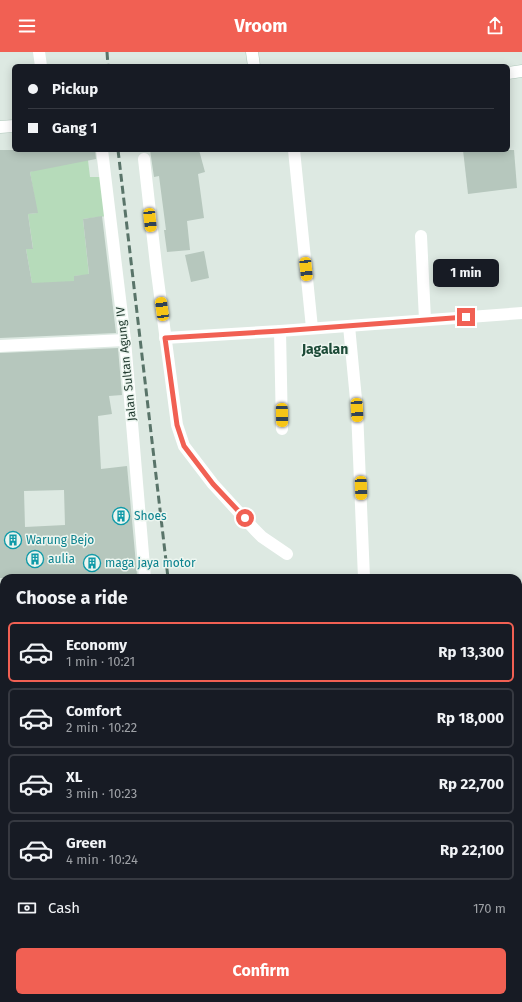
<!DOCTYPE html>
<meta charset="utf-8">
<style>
:root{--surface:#171b24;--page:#20242c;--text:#f1f3f6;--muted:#9ea1a6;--line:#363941;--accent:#f16053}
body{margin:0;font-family:"Fira Sans",sans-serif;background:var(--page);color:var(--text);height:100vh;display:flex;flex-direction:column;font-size:15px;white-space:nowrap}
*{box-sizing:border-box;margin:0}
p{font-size:13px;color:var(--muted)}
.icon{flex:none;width:22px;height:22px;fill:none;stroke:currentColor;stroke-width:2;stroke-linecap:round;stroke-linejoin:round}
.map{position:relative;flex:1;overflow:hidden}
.sheet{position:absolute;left:0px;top:522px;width:522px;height:428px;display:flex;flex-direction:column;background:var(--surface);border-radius:12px 12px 0 0;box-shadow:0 2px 10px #0003}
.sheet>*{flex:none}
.banner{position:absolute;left:12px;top:12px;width:498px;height:88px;border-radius:6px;box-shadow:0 2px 10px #0003;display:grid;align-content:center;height:88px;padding:0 16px;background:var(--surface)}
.end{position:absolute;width:18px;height:18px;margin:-9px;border:5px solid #f16053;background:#fff;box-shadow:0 0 0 2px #fff}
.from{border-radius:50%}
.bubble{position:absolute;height:28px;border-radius:6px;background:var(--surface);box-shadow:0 2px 10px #0003;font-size:13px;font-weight:700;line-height:28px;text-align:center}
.car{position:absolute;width:12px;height:24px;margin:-12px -6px;border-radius:5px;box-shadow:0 0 3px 1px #0007;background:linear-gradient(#f5c518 24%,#345 0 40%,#f5c518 0 76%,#345 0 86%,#f5c518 0)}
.banner b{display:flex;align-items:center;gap:14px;height:38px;font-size:15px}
.banner b+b{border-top:1px solid var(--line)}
.banner i{width:10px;height:10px;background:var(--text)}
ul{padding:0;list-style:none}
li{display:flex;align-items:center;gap:12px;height:60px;margin:0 8px 6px;padding:0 8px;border:2px solid var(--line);border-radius:6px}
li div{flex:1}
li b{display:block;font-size:15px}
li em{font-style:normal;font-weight:700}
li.current{border-color:var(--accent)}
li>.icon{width:36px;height:36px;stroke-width:1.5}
h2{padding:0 16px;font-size:18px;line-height:48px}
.pay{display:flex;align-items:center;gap:10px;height:44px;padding:0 16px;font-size:15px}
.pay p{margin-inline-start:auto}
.action{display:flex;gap:8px;margin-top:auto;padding:8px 16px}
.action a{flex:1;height:46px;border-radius:6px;background:var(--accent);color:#fff;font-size:16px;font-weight:700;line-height:46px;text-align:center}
header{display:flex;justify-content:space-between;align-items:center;height:52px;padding:0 16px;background:var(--accent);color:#fff;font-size:18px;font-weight:700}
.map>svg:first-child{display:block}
.built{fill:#ccd9d1}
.green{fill:#b6dbba}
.building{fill:#b6c7bd;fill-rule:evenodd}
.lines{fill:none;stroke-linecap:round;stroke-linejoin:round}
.secondary-casing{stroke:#b1c9bc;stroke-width:13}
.street{stroke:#fff;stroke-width:12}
.secondary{stroke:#fff;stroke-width:12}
.rail{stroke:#597469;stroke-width:3;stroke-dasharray:8 4;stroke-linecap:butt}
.route{stroke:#f16053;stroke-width:5}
.labels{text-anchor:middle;stroke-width:3;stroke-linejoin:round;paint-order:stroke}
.street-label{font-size:12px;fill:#1f382d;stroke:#edf6f0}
.culture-label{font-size:12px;fill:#0d838f;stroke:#edf6f0;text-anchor:start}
.quarter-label{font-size:14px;font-weight:bold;fill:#1c4a37;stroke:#edf6f0}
</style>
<header><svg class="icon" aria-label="menu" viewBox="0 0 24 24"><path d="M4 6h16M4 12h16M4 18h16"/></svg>Vroom<svg class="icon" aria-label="share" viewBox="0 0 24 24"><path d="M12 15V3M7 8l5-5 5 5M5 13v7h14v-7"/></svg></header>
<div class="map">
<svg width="522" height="950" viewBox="0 0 522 950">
<rect width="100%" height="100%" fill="#dde9e2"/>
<!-- built -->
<path class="built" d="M522 810V950H475V946H518V811Z"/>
<!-- green -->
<g class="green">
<path d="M87 100 90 125H103L107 164 83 167 89 223 74 224V233L32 231 26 197 33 196 28 162 37 161 30 120Z"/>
<path d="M4 532V553H0V533Z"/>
</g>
<!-- building -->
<g class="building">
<path d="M0 98H95L96 107 30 120 38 161 28 162 33 197H26L32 231 74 229V224L89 222 83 167 102 164 116 281 0 286Z"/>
<path d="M150 98H199L205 120 198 122 204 166 187 169 190 198 167 200 164 178H166L159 124 154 125Z"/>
<path d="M463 98H514L517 136 468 142Z"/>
<path d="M204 199 209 226 191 230 185 203Z"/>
<path d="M118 296 122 343 109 344 112 362 98 364 101 417 127 414 137 523 92 526H0V301ZM64 438 65 473 25 475 24 439Z"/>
</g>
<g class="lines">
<!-- secondary casing -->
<g class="secondary-casing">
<g id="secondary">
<path d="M252 0 254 14"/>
<path d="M508 21 522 19"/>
<path d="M0 75 14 74"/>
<path d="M518 552H522"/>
<path d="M0 568H4"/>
</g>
</g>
<!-- street -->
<g class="street">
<path d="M39 0 41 14"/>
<path d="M102 98 125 288 145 526"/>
<path d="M294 98 312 276"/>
<path d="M144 107 156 213 177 373 184 394 213 432 255 478 262 485 287 502"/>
<path d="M421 184 425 268"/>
<path d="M349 274 357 358 364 526"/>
<path d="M280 279 282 377"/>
<path d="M165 286 280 279 522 261"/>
<path d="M0 294 125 288"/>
<path d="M0 841H4"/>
<path d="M198 946 199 950"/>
<path d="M241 946 242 950"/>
<path d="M367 946 368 950"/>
<path d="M435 946V950"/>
</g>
<!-- secondary -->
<use href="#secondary" class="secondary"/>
<!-- rail -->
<g class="rail">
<path d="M107 0 108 14"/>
<path d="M118 98 168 526"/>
<path d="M220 946 221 950"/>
</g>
</g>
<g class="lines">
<!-- route -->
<path class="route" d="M245 466 213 432 184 394 177 373 165 286 280 279 466 265"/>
</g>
<!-- icons -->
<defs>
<g id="building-ring" transform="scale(0.9)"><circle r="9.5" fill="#edf6f0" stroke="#0f9aa8" stroke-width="1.5"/><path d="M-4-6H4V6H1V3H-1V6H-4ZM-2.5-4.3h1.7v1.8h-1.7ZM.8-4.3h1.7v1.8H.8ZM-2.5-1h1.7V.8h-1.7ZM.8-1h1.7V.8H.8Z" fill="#0f9aa8"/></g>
</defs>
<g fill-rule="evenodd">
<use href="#building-ring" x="121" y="464"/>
<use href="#building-ring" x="13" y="488"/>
<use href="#building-ring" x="35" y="507"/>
<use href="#building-ring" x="92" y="511"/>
</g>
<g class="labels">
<!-- street labels -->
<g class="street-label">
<text transform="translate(126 312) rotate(-96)" y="4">Jalan Sultan Agung IV</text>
</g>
<!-- culture labels -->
<g class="culture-label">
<text x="134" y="468">Shoes</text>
<text x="26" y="492">Warung Bejo</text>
<text x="48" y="511">aulia</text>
<text x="105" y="515">maga jaya motor</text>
</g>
<!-- quarter labels -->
<g class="quarter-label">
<text x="325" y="302">Jagalan</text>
</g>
</g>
</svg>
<i class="end from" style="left:245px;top:466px"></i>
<i class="end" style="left:466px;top:265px"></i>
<div class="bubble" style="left:433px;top:207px;width:66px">1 min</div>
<i class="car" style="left:150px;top:168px;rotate:174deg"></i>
<i class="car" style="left:306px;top:217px;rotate:174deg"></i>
<i class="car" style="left:162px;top:257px;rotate:352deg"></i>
<i class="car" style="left:357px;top:358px;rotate:177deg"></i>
<i class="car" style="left:282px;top:363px;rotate:179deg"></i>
<i class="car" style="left:361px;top:436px;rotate:178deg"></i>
<div class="banner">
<b><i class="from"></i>Pickup</b>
<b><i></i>Gang 1</b>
</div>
<section class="sheet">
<h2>Choose a ride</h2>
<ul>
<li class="current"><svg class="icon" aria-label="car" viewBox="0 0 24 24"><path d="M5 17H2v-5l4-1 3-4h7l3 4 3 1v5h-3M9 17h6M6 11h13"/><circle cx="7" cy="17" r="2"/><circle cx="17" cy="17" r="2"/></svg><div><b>Economy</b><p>1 min · 10:21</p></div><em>Rp 13,300</em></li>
<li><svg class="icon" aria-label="car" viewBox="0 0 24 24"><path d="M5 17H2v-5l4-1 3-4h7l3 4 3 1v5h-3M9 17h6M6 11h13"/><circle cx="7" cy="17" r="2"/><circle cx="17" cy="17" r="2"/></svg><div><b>Comfort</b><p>2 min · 10:22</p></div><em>Rp 18,000</em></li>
<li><svg class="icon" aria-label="car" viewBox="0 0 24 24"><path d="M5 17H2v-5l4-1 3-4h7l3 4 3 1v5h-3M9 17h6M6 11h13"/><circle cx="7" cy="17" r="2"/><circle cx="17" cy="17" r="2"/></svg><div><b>XL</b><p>3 min · 10:23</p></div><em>Rp 22,700</em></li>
<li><svg class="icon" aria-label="car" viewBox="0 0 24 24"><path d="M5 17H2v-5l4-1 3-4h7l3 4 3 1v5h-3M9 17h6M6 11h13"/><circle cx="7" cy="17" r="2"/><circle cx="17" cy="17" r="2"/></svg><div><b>Green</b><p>4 min · 10:24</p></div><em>Rp 22,100</em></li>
</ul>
<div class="pay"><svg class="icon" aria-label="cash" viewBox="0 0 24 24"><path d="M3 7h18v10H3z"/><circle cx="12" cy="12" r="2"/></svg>Cash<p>170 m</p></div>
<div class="action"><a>Confirm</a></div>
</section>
</div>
